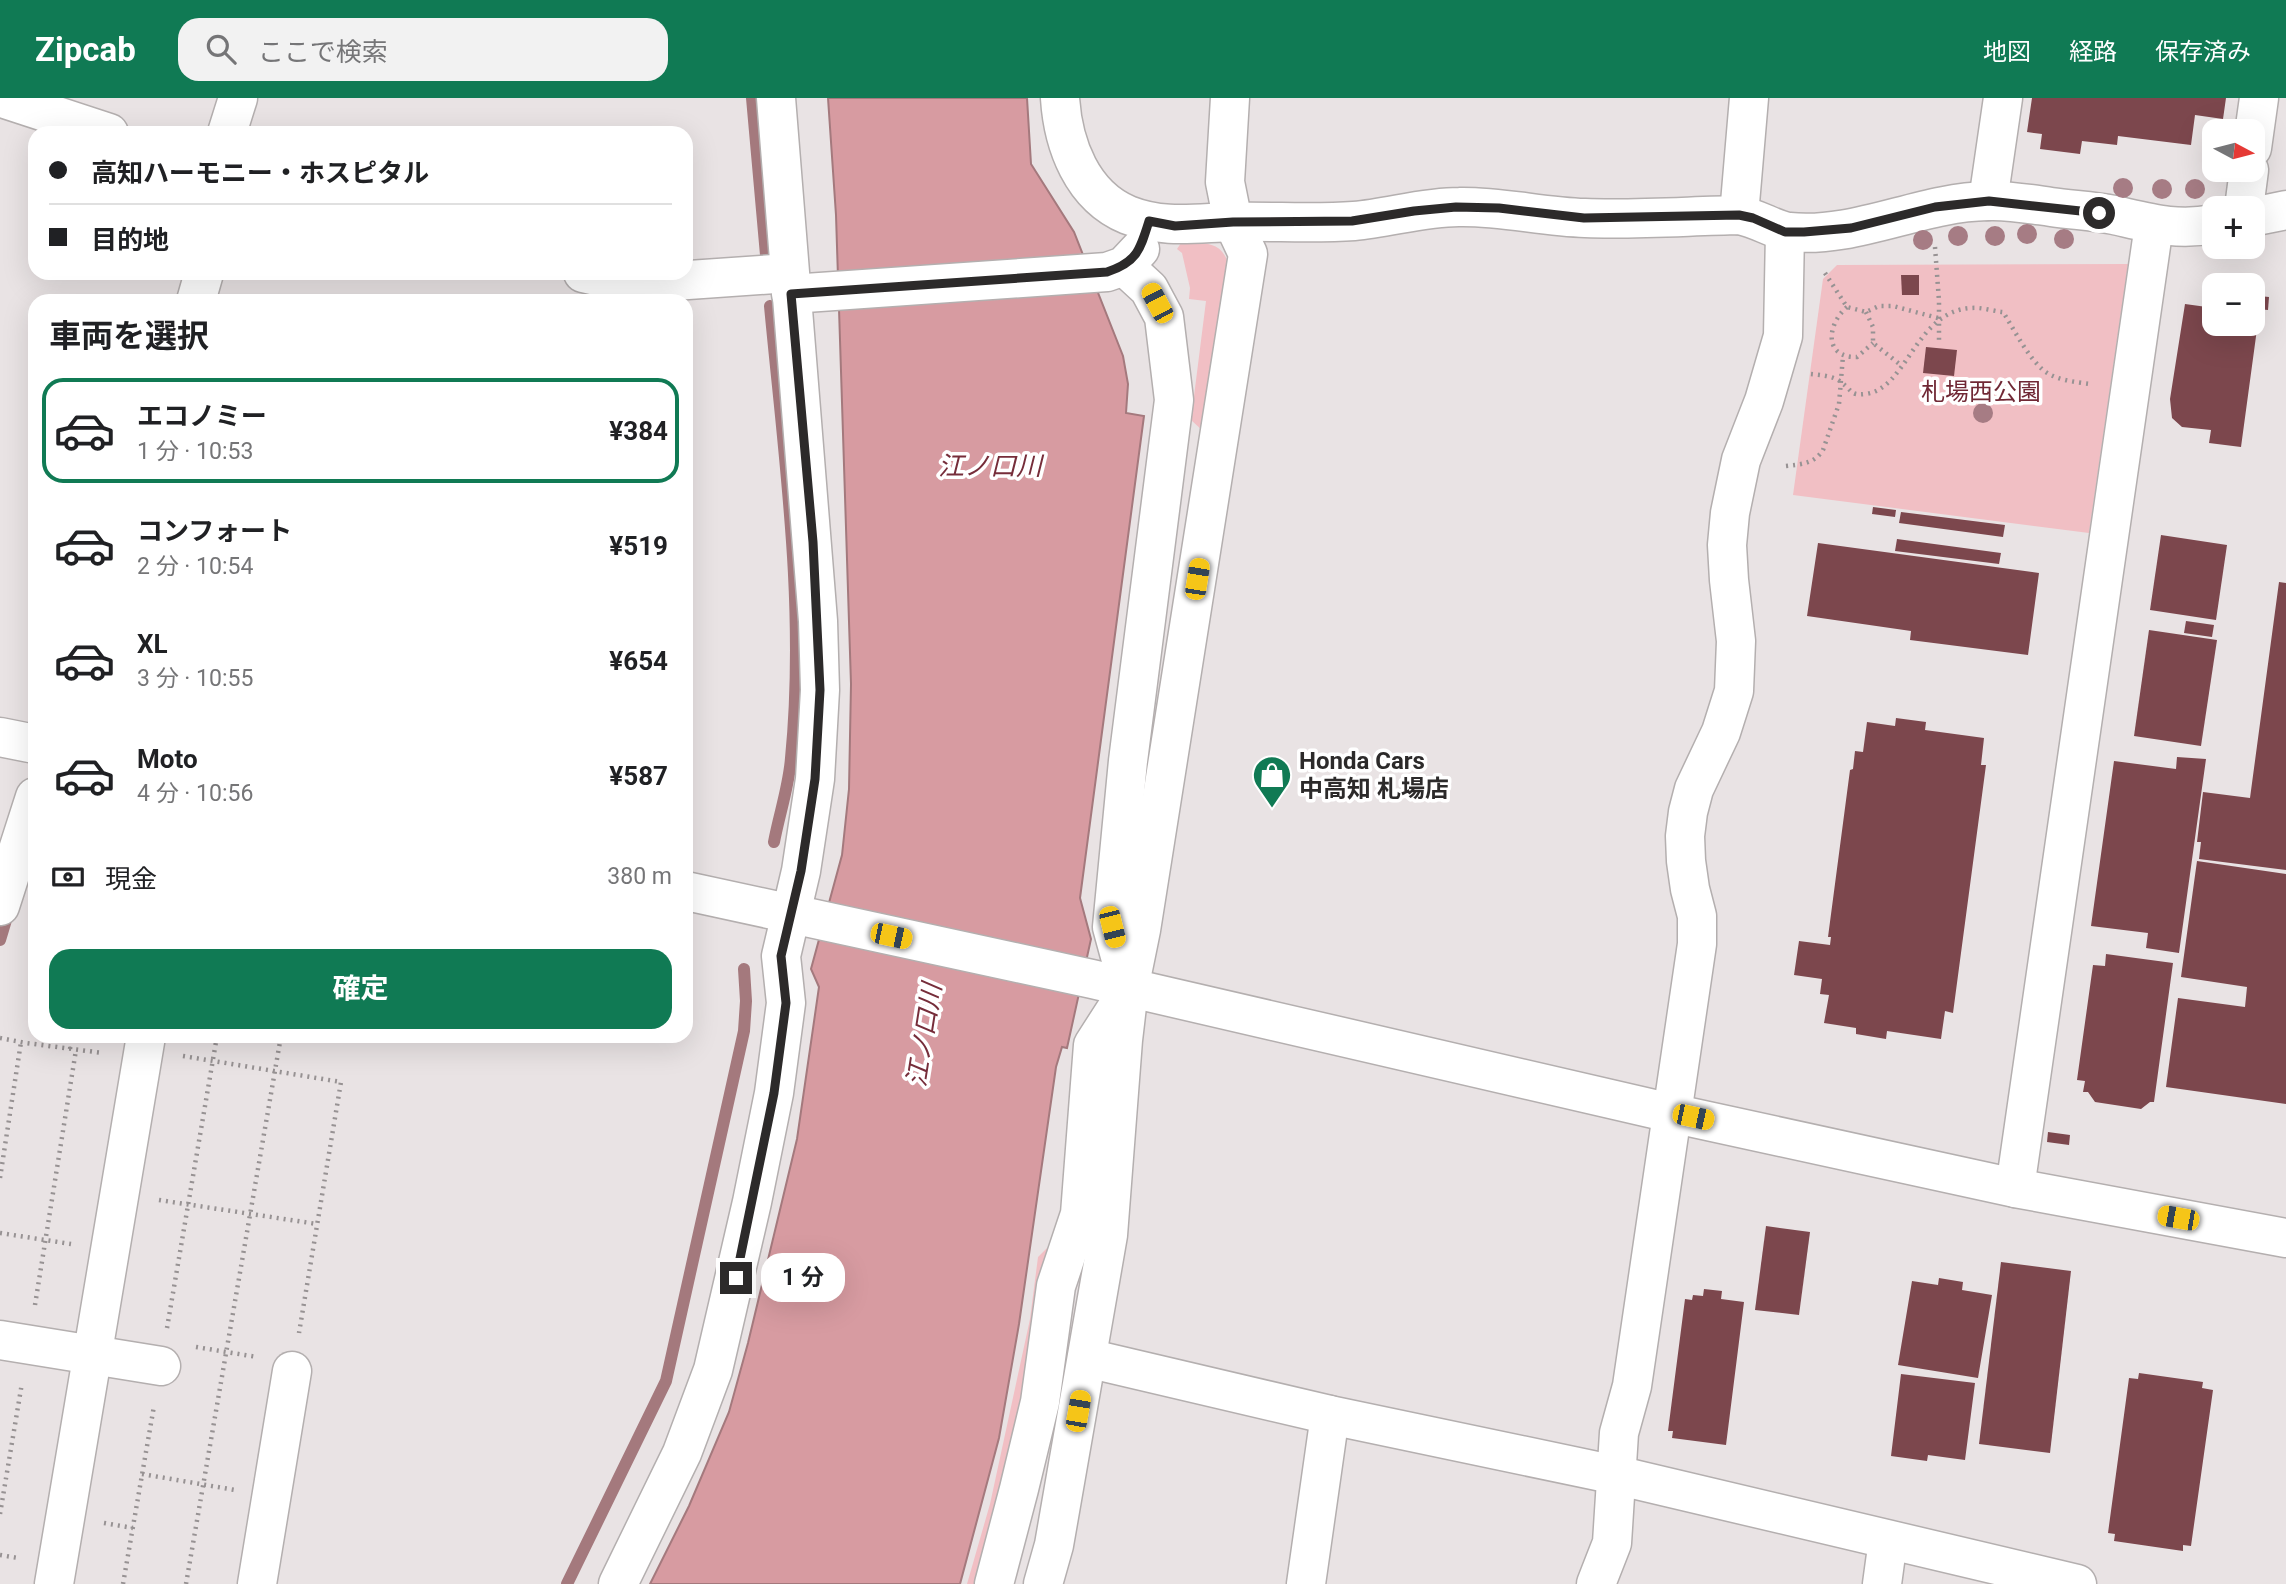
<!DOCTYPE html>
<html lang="ja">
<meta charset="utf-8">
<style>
:root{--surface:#fff;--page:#f2f2f2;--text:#202124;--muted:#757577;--line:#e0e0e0;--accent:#107a54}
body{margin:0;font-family:Roboto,"Noto Sans JP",sans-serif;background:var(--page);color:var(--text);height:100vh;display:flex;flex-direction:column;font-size:26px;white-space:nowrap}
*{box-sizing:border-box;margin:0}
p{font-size:23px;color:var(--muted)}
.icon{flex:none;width:38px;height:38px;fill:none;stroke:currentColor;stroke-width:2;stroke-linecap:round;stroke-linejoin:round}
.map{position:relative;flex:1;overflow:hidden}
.side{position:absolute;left:28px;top:196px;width:665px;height:749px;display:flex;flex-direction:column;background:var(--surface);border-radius:21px;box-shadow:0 7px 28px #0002}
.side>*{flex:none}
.hud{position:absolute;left:28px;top:28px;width:665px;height:154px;border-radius:21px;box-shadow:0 7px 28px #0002;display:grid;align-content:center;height:154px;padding:0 21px;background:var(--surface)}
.needle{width:46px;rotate:97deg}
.fabs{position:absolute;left:2202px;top:21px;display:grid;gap:14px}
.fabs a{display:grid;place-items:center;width:63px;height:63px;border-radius:14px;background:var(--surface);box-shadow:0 7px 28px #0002;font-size:35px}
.end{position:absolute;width:32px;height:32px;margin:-16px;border:9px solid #2c2a2a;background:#fff;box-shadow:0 0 0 4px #fff}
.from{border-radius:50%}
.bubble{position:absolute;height:49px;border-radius:21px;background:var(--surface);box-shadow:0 7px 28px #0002;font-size:23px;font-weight:700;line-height:49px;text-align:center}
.car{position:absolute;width:21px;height:42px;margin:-21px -10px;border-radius:9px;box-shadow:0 0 5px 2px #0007;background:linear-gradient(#f5c518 24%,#345 0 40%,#f5c518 0 76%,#345 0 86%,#f5c518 0)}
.hud b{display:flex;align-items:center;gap:24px;height:66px;font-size:26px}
.hud b+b{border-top:2px solid var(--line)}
.hud i{width:18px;height:18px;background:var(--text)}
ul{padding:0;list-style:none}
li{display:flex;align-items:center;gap:21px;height:105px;margin:0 14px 10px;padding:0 7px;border:4px solid transparent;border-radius:21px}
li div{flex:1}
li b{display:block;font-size:26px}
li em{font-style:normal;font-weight:700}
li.active{border-color:var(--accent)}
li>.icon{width:63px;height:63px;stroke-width:1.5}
h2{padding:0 21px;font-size:32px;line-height:84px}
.pay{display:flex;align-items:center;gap:18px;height:77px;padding:0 21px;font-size:26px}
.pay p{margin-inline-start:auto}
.primary-button{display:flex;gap:14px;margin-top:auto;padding:14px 21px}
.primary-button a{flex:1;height:80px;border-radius:21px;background:var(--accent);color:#fff;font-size:28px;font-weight:700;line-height:80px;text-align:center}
header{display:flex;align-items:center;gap:42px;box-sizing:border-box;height:98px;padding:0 35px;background:var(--accent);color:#fff}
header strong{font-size:33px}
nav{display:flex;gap:38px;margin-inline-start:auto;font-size:24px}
.search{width:490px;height:63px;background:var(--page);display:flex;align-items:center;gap:18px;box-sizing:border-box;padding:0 24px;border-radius:21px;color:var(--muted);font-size:26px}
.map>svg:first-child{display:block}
.green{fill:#f1bfc4}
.water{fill:#d79ba1;stroke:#a4797d;stroke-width:2}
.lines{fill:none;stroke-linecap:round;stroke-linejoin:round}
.stream{stroke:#a4797d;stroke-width:12}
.building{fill:#7c474d}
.minor-casing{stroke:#b4afaf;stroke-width:41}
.tertiary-casing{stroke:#b4afaf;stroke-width:41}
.path{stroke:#979293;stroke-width:4.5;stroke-dasharray:2 5;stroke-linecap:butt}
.minor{stroke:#fff;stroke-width:38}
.tertiary{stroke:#fff;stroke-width:38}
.tree{fill:#a67c84}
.route{stroke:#2c2a2a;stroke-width:9}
.labels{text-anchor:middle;stroke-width:7;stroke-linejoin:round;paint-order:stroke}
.park-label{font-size:24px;fill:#702835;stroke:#fff}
.poi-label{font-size:24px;font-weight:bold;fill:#2c2a2a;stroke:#fff;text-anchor:start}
.water-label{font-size:26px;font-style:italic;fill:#762d3a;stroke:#fff}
</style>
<header>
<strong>Zipcab</strong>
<div class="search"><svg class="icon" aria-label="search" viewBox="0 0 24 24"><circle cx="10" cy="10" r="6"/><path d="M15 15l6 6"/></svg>ここで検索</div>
<nav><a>地図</a><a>経路</a><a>保存済み</a></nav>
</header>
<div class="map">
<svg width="2286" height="1486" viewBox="0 0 2286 1486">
<rect width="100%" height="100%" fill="#e9e3e4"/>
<!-- green -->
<g class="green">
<path d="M1181 145C1201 145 1221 142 1228 165L1202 332 1191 322 1206 203 1189 201 1190 190 1182 155 1177 151Z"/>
<path d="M2128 166 2089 435 1793 397 1823 181 1837 167Z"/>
<path d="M1049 1148 1040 1234 983 1486H967L990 1406 1030 1221 1038 1159Z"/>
</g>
<!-- water -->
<path class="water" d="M828 0H1027L1031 66 1074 134 1123 258 1128 286 1126 315 1144 318 1080 800 1091 841 1067 950 1062 949 1056 969 1019 1226 999 1340 960 1486H650L689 1408 729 1314 748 1245 797 1041 819 889 811 871 842 757 849 691 851 586 836 117Z"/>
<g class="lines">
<!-- stream -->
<g class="stream">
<path d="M752 0 766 157"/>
<path d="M770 208C784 358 806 509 791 660 789 688 779 717 774 744"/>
<path d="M0 842 9 812"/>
<path d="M567 1486 666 1283 744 933 746 903 744 871"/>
</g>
</g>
<!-- building -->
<g class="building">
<path d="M2032 0H2226L2223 21 2195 17 2191 47 2118 38 2117 47 2082 43 2080 56 2040 51 2042 36 2027 34Z"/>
<path d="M1901 177H1919V197H1902Z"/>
<path d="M2259 198 2269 199 2268 212 2257 211Z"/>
<path d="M2185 206 2214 210V226H2244V230L2257 231 2241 349 2209 345 2211 332 2182 329 2172 320 2170 301Z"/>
<path d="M1926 249 1957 252 1954 278 1923 275Z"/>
<path d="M1873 409 1896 412 1895 419 1872 416Z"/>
<path d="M1901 414 2005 427 2003 439 1899 425Z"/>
<path d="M2161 437 2227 447 2216 522 2150 512Z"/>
<path d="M1897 441 2001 455 1999 466 1895 453Z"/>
<path d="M1818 445 2039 475 2028 557 1910 542 1911 533 1807 518Z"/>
<path d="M2279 484 2286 485V772L2199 761 2201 744H2197L2203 694 2250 700Z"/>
<path d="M2186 523 2214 527 2212 539 2184 535Z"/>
<path d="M2149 532 2217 542 2201 648 2134 638Z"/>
<path d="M1896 620 1926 624 1925 632 1984 640 1981 667H1986L1953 915 1945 913 1941 941 1887 933 1886 941 1856 936V930L1824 925 1829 897 1820 896 1822 881 1794 877 1799 843 1830 847 1831 839H1828L1850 672 1853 671 1855 653 1863 654 1867 624 1895 628Z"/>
<path d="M2177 659 2206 661 2179 855 2146 850 2148 835 2091 828 2114 663 2176 671Z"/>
<path d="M2197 763 2286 776V1006L2166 989 2178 900 2245 909 2247 889 2181 879Z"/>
<path d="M2106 856 2173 865 2154 1004H2150L2141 1011 2095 1004 2088 994H2083L2085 983 2077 982 2093 867 2105 868Z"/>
<path d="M2048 1034 2070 1037 2069 1047 2047 1044Z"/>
<path d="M1766 1128 1810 1134 1799 1217 1755 1212Z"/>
<path d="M2001 1164 2071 1173 2050 1355 1979 1346Z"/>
<path d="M1939 1180 1963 1184 1962 1192 1992 1197 1978 1280 1898 1267 1912 1183 1938 1187Z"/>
<path d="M1704 1191 1722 1193 1721 1201 1744 1204 1726 1347 1672 1340 1673 1333H1668L1685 1201 1692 1202 1693 1197 1703 1198Z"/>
<path d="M2139 1275 2203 1284 2202 1290 2213 1292 2191 1448 2183 1447V1453L2114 1443 2115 1436 2108 1435 2129 1280 2138 1281Z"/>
<path d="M1901 1276 1975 1285 1965 1362 1928 1357 1927 1363 1891 1358Z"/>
</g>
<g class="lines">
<!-- minor casing -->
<g class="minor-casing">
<g id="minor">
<path d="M2 0 109 35"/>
<path d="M1060 0C1063 47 1082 98 1128 117 1163 131 1196 125 1232 124 1273 123 1314 126 1354 123 1389 120 1423 109 1459 109 1501 108 1543 119 1585 120 1636 122 1688 118 1739 117 1757 120 1774 132 1789 134 1856 141 1920 104 1988 103 2008 102 2030 106 2051 109 2072 112 2094 113 2114 117 2150 125 2176 133 2214 126"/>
<path d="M227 35 238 0"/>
<path d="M2252 50 2259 0"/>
<path d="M1988 103 2003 0"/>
<path d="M2244 110 2249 72"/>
<path d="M1739 117 1749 0"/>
<path d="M2252 119 2286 112"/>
<path d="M583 175 631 186 789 175"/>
<path d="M791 196 1107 174 1124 168 1140 151"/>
<path d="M196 203 204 175"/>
<path d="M0 808 35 699"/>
<path d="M2015 1090 2154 127"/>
<path d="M0 1242 161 1268"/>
<path d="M1087 1260 1330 1317 1616 1377 2077 1486"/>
<path d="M54 1486 146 938"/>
<path d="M257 1486 292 1273"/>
<path d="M618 1486 682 1355 713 1272 752 1104 774 995 786 905 781 858 801 773 815 681 820 592 818 523 776 0"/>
<path d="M994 1486 1019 1391 1040 1304 1056 1188 1080 1116 1093 947 1129 891 1112 829 1128 663 1174 302 1164 219 1149 191 1124 168"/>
<path d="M1043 1486 1054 1447 1108 1137 1123 942 1129 891 1141 832 1248 156 1233 124 1225 84 1230 0"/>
<path d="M1306 1486 1330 1317"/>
<path d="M1596 1486 1612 1445 1619 1335 1632 1288 1697 846V818L1690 791 1686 763 1685 738 1688 714 1694 691 1721 634 1734 593 1736 543 1729 482 1727 447 1730 415 1741 362 1764 303 1783 238 1785 134"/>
<path d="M1882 1486 1888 1442"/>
</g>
</g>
<!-- tertiary casing -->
<g class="tertiary-casing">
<g id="tertiary">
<path d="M0 639 35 646"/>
<path d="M686 793 1092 881 1671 1015 2015 1090 2286 1140"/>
</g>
</g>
<!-- path -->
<g class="path">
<path d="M1935 149 1939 203V243"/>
<path d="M1825 175 1847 209 1866 214 1879 208H1893L1938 220"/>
<path d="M1847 209C1827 226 1823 260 1857 259L1873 245"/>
<path d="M1866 214 1873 229V245L1902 268"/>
<path d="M1811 276C1821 277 1835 278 1842 285 1852 292 1850 298 1865 296 1907 292 1915 213 1971 210 1981 209 1993 213 2003 214 2015 233 2026 256 2042 271 2054 282 2075 284 2090 286"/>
<path d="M1786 368C1802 366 1814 366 1823 352L1839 306 1843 258"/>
<path d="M0 940 26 945 103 955"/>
<path d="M70 951 72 938"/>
<path d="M183 958 341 984 299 1235"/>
<path d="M0 1080 21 944"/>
<path d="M159 1102 317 1126"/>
<path d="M0 1135 71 1146"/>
<path d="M35 1207 76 952"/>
<path d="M167 1230 217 938"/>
<path d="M196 1249 257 1259"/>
<path d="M142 1376 235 1392"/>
<path d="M0 1416 22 1285"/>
<path d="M104 1425 133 1430"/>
<path d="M0 1457 18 1460"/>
<path d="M123 1486 154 1308"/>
<path d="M186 1486 281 938"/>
</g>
<!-- minor -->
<use href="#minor" class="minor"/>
<!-- tertiary -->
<use href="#tertiary" class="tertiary"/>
</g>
<!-- trees -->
<g class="tree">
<circle cx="2123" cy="90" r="10"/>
<circle cx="2162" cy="91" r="10"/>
<circle cx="2195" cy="91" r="10"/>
<circle cx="2027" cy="136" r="10"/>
<circle cx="1958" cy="138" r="10"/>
<circle cx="1995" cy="138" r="10"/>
<circle cx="2064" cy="141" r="10"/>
<circle cx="1923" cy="142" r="10"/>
<circle cx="1983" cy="315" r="10"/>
</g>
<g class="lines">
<!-- route -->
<path class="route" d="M736 1180 774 995 786 905 781 858 801 773 815 681 820 592 813 444 791 196 1107 174C1137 164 1140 152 1149 123L1175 128 1233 124 1352 123 1414 113 1456 109 1499 110 1584 120 1739 117 1753 120 1785 134H1804L1851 130 1935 109 1989 103 2099 115"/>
</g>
<!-- icons -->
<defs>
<g id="shop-pin" transform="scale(2.0125)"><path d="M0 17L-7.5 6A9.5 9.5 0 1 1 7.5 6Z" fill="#107a54" stroke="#fff"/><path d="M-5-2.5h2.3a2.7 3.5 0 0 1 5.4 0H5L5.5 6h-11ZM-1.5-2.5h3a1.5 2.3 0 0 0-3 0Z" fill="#fff"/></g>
</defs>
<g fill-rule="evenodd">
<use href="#shop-pin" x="1272" y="677"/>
</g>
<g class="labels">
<!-- park labels -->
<g class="park-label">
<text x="1981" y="302">札場西公園</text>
</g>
<!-- poi labels -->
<g class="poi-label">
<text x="1299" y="671">Honda Cars<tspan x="1299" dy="28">中高知 札場店</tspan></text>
</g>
<!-- water labels -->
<g class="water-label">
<text x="990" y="377">江ノ口川</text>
<text transform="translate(924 937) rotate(-81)" y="9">江ノ口川</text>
</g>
</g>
</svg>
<div class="fabs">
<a><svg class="needle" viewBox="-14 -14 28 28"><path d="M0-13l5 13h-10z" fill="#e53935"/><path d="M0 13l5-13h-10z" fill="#757577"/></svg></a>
<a>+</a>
<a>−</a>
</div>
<i class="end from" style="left:2099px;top:115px"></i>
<i class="end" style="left:736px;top:1180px"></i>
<div class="bubble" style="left:761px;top:1155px;width:84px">1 分</div>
<i class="car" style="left:1157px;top:205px;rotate:332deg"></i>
<i class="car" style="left:1197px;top:481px;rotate:9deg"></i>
<i class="car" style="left:1112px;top:829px;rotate:166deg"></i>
<i class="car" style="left:891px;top:838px;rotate:102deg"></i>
<i class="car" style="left:1693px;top:1019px;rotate:102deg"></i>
<i class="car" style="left:2178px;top:1120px;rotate:280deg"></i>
<i class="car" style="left:1078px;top:1313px;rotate:10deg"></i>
<div class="hud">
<b><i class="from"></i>高知ハーモニー・ホスピタル</b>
<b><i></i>目的地</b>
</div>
<section class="side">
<h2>車両を選択</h2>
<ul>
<li class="active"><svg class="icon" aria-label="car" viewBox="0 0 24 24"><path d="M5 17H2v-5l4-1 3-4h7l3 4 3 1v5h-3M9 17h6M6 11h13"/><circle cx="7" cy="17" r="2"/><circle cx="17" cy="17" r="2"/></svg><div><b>エコノミー</b><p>1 分 · 10:53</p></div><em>¥384</em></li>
<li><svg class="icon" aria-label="car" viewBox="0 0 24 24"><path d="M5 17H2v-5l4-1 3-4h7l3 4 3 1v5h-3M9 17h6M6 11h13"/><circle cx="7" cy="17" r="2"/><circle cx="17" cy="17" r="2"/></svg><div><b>コンフォート</b><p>2 分 · 10:54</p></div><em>¥519</em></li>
<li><svg class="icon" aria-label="car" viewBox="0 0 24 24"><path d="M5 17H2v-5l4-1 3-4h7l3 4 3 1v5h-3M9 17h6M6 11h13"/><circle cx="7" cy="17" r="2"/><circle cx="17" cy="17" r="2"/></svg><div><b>XL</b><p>3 分 · 10:55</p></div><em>¥654</em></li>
<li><svg class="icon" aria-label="car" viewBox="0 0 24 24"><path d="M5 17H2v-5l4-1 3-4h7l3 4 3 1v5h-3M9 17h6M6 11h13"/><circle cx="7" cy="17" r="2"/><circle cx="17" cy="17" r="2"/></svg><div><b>Moto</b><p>4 分 · 10:56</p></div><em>¥587</em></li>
</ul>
<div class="pay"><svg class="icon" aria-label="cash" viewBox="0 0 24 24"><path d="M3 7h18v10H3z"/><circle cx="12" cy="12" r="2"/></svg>現金<p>380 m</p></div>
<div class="primary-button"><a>確定</a></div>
</section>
</div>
